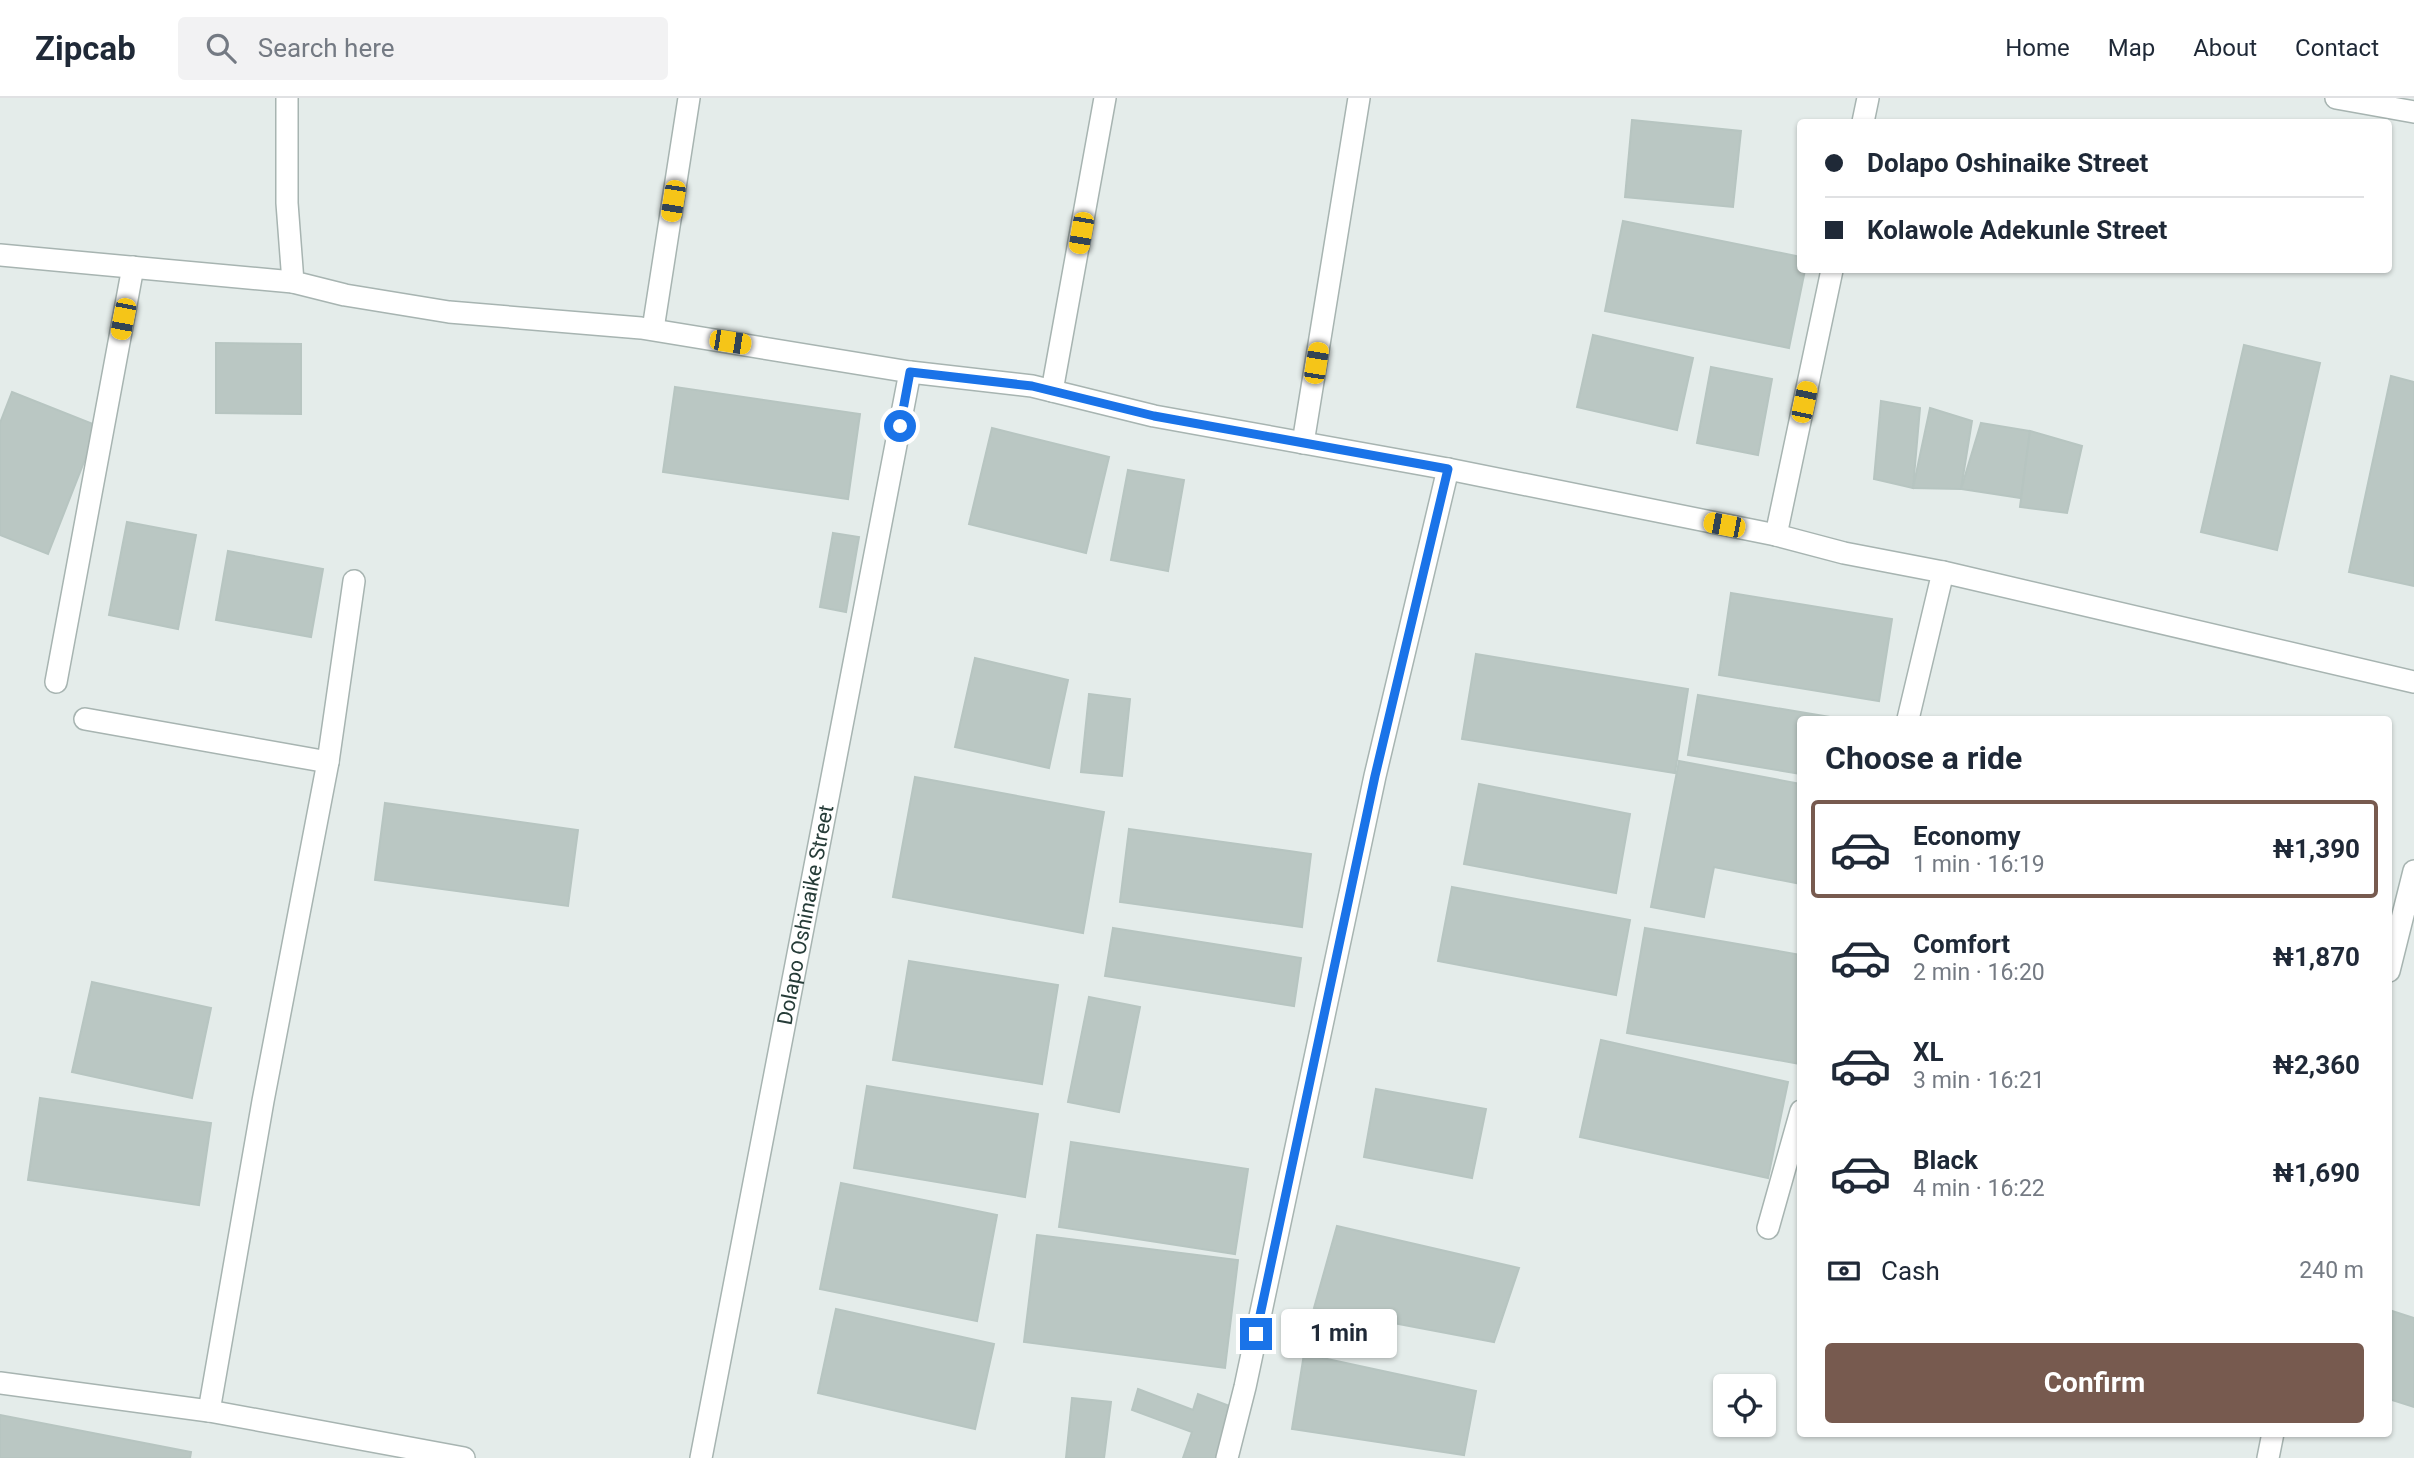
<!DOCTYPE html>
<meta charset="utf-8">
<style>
:root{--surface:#fff;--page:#f2f2f3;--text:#1f2937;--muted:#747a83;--line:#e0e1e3;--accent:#775a4f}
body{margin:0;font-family:Roboto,sans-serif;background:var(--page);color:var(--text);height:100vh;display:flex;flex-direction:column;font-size:26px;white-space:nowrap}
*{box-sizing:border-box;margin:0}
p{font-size:23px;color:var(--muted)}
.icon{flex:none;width:38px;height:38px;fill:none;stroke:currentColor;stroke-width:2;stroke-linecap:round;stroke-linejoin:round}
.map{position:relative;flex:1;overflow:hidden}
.details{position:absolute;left:1797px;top:618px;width:595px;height:721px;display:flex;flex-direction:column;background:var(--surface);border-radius:7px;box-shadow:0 2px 5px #0004}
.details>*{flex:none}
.guide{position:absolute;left:1797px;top:21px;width:595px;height:154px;border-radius:7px;box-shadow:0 2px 5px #0004;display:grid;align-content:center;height:154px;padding:0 28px;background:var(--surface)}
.tools{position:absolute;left:1713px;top:1276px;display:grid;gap:14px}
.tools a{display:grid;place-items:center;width:63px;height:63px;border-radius:7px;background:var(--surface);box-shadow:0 2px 5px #0004;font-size:35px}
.end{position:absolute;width:32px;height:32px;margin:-16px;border:9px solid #1a73e8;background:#fff;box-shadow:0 0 0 4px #fff}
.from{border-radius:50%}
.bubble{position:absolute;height:49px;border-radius:7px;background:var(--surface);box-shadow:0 2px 5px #0004;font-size:23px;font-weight:700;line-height:49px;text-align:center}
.car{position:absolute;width:21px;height:42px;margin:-21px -10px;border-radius:9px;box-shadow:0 0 5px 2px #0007;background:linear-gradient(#f5c518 24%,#345 0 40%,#f5c518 0 76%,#345 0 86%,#f5c518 0)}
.guide b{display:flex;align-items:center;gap:24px;height:66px;font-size:26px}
.guide b+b{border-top:2px solid var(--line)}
.guide i{width:18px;height:18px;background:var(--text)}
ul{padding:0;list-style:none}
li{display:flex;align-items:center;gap:21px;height:98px;margin:0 14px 10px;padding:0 14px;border:4px solid transparent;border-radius:7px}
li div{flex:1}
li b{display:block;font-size:26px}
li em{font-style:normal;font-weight:700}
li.selected{border-color:var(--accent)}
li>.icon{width:63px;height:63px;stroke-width:1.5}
h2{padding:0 28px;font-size:32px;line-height:84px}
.pay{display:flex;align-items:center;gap:18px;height:77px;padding:0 28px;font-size:26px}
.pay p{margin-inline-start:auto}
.action{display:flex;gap:14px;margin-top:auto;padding:14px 28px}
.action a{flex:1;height:80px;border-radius:7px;background:var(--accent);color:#fff;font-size:28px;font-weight:700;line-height:80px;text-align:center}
header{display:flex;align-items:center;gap:42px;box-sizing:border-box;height:98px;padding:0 35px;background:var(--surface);border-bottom:2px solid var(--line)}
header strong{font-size:33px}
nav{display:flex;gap:38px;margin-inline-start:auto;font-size:24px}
.search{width:490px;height:63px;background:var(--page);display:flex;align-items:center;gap:18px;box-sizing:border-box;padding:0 24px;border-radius:7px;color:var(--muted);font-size:26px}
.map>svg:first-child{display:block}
.building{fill:#bac7c3;stroke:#b7c5c1;stroke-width:2}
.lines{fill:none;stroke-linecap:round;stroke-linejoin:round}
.service-casing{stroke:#a7b4b1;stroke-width:24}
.minor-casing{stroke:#a7b4b1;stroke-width:24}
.service{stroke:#fff;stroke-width:21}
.minor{stroke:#fff;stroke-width:21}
.route{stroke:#1a73e8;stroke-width:9}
.labels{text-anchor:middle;stroke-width:7;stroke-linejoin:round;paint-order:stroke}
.street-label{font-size:21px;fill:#263c38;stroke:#f5f9f7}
</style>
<header>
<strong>Zipcab</strong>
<div class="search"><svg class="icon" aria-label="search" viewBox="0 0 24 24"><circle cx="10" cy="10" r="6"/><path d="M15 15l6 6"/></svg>Search here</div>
<nav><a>Home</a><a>Map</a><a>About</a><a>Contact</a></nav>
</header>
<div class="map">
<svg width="2414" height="1360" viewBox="0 0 2414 1360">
<rect width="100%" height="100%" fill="#e4ecea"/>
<!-- building -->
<g class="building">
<path d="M1632 22 1741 33 1733 109 1625 99Z"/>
<path d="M1623 123 1801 159V172H1805L1789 250 1605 213Z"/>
<path d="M1593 237 1693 260 1677 332 1577 309Z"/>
<path d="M216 245 301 246V316L216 315Z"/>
<path d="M2244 247 2320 265 2277 452 2201 434Z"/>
<path d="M1711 269 1772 281 1758 357 1697 345Z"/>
<path d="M2391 278 2414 284V488L2349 474Z"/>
<path d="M675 289 860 316 848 401 663 374Z"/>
<path d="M12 294 98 328 48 456 0 437V325Z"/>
<path d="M1881 303 1920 310 1913 390 1874 381Z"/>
<path d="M1930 310 1972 323 1961 391 1913 390Z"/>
<path d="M1981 325 2030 333 2021 400 1961 391Z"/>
<path d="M992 330 1109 359 1086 455 969 426Z"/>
<path d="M2030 333 2082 348 2067 415 2020 409Z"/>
<path d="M1128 372 1184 382 1168 473 1111 462Z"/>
<path d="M127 424 196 437 178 531 109 517Z"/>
<path d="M833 435 859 439 846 514 820 509Z"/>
<path d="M228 453 323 471 311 539 216 522Z"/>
<path d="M1731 495 1892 521 1879 603 1719 577Z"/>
<path d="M1476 556 1688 591 1675 675 1462 641Z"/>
<path d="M975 560 1068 582 1049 670 955 649Z"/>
<path d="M1089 596 1130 601 1122 678 1081 674Z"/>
<path d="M1698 597 1842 621H1801V676L1688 657Z"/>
<path d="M1679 663 1801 686V786L1714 769 1704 819 1651 809Z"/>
<path d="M915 679 1104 714 1083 835 893 799Z"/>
<path d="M1479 686 1630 716 1616 795 1464 766Z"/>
<path d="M385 705 578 732 568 808 375 782Z"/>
<path d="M1129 731 1311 756 1302 829 1120 804Z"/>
<path d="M1452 789 1630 822 1616 897 1438 863Z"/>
<path d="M1113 830 1301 860 1294 908 1105 878Z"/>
<path d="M1645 830 1801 857 1800 966 1627 935Z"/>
<path d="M909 863 1058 887 1042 986 893 962Z"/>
<path d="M92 884 211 910 192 1000 72 974Z"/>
<path d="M1089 899 1140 909 1119 1014 1068 1004Z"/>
<path d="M1601 942 1788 984 1768 1080 1580 1039Z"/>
<path d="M867 988 1038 1016 1025 1099 854 1070Z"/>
<path d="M1376 991 1486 1011 1472 1080 1364 1059Z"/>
<path d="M40 1000 211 1025 199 1107 28 1082Z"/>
<path d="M1071 1044 1248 1071 1235 1156 1059 1129Z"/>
<path d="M841 1085 997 1117 977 1223 820 1191Z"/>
<path d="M1337 1128 1519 1170 1494 1244 1314 1210Z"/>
<path d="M1037 1137 1238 1162 1225 1270 1024 1244Z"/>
<path d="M836 1211 994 1246 975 1331 818 1295Z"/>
<path d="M2389 1212 2414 1220V1309L2389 1301Z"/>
<path d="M1304 1256 1476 1293 1464 1357 1292 1331Z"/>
<path d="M1138 1291 1193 1312 1198 1296 1235 1310 1216 1360H1183L1192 1334 1132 1312Z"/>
<path d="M1072 1300 1111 1304 1104 1360H1066Z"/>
<path d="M0 1317 191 1354 190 1360H0Z"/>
</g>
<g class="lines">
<!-- service casing -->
<g class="service-casing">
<g id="service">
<path d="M653 231 689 0"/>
<path d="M1052 293 1105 0"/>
<path d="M1303 345 1359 0"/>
<path d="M56 584 133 169"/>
<path d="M85 621 328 664"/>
</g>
</g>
<!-- minor casing -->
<g class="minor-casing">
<g id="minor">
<path d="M287 0V105L293 184 345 197 449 214 641 230 910 274 1032 288 1154 318 1448 371 1776 437 1844 455 1943 474 1908 621"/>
<path d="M2336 0 2414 14"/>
<path d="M1863 24 1868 0"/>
<path d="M0 157 293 184"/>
<path d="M1776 437 1832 172"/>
<path d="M1943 474 2414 584"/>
<path d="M2389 873 2414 773"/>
<path d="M1768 1130 1801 1013"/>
<path d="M0 1285 209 1313 464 1360"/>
<path d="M209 1313 263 1003 328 664 354 483"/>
<path id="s1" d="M701 1360 910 274"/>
<path d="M1227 1360 1245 1289 1375 678 1448 371"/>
<path d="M2268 1360 2273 1335"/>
</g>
</g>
<!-- service -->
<use href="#service" class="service"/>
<!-- minor -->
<use href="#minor" class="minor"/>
</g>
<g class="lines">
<!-- route -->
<path class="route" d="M900 328 910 274 1032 288 1154 318 1448 371 1375 678 1256 1236"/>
</g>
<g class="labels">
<!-- street labels -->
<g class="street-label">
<text dy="7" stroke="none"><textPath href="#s1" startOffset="553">Dolapo Oshinaike Street</textPath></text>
</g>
</g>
</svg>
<div class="tools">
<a><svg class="icon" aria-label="locate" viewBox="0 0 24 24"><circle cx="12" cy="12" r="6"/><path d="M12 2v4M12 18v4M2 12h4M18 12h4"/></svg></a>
</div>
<i class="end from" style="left:900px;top:328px"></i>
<i class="end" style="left:1256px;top:1236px"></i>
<div class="bubble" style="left:1281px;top:1211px;width:116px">1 min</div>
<i class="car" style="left:673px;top:103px;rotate:189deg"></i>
<i class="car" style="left:1081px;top:135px;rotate:190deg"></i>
<i class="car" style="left:123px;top:221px;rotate:191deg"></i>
<i class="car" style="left:730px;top:244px;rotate:99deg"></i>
<i class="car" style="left:1316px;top:265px;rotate:9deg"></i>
<i class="car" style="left:1804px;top:304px;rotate:12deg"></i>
<i class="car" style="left:1724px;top:427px;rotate:281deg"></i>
<div class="guide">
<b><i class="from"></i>Dolapo Oshinaike Street</b>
<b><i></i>Kolawole Adekunle Street</b>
</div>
<section class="details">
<h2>Choose a ride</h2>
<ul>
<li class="selected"><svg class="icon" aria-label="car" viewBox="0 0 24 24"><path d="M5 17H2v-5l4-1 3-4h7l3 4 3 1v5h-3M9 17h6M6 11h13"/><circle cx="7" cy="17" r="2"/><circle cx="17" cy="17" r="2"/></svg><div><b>Economy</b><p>1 min · 16:19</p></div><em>₦1,390</em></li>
<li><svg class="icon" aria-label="car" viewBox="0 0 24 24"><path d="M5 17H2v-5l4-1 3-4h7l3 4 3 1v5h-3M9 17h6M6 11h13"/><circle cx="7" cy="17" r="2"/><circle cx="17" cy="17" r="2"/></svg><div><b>Comfort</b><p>2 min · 16:20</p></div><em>₦1,870</em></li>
<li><svg class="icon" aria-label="car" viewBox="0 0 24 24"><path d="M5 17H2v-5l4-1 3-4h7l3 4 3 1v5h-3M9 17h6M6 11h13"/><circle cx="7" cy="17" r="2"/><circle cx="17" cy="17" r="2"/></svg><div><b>XL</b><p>3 min · 16:21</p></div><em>₦2,360</em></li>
<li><svg class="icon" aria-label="car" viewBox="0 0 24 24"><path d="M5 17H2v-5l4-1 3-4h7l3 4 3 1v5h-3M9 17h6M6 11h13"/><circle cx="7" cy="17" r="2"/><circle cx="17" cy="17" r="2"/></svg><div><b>Black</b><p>4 min · 16:22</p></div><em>₦1,690</em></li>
</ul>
<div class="pay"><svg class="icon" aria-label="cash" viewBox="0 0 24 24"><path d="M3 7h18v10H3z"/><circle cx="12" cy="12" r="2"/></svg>Cash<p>240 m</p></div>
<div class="action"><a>Confirm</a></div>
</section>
</div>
